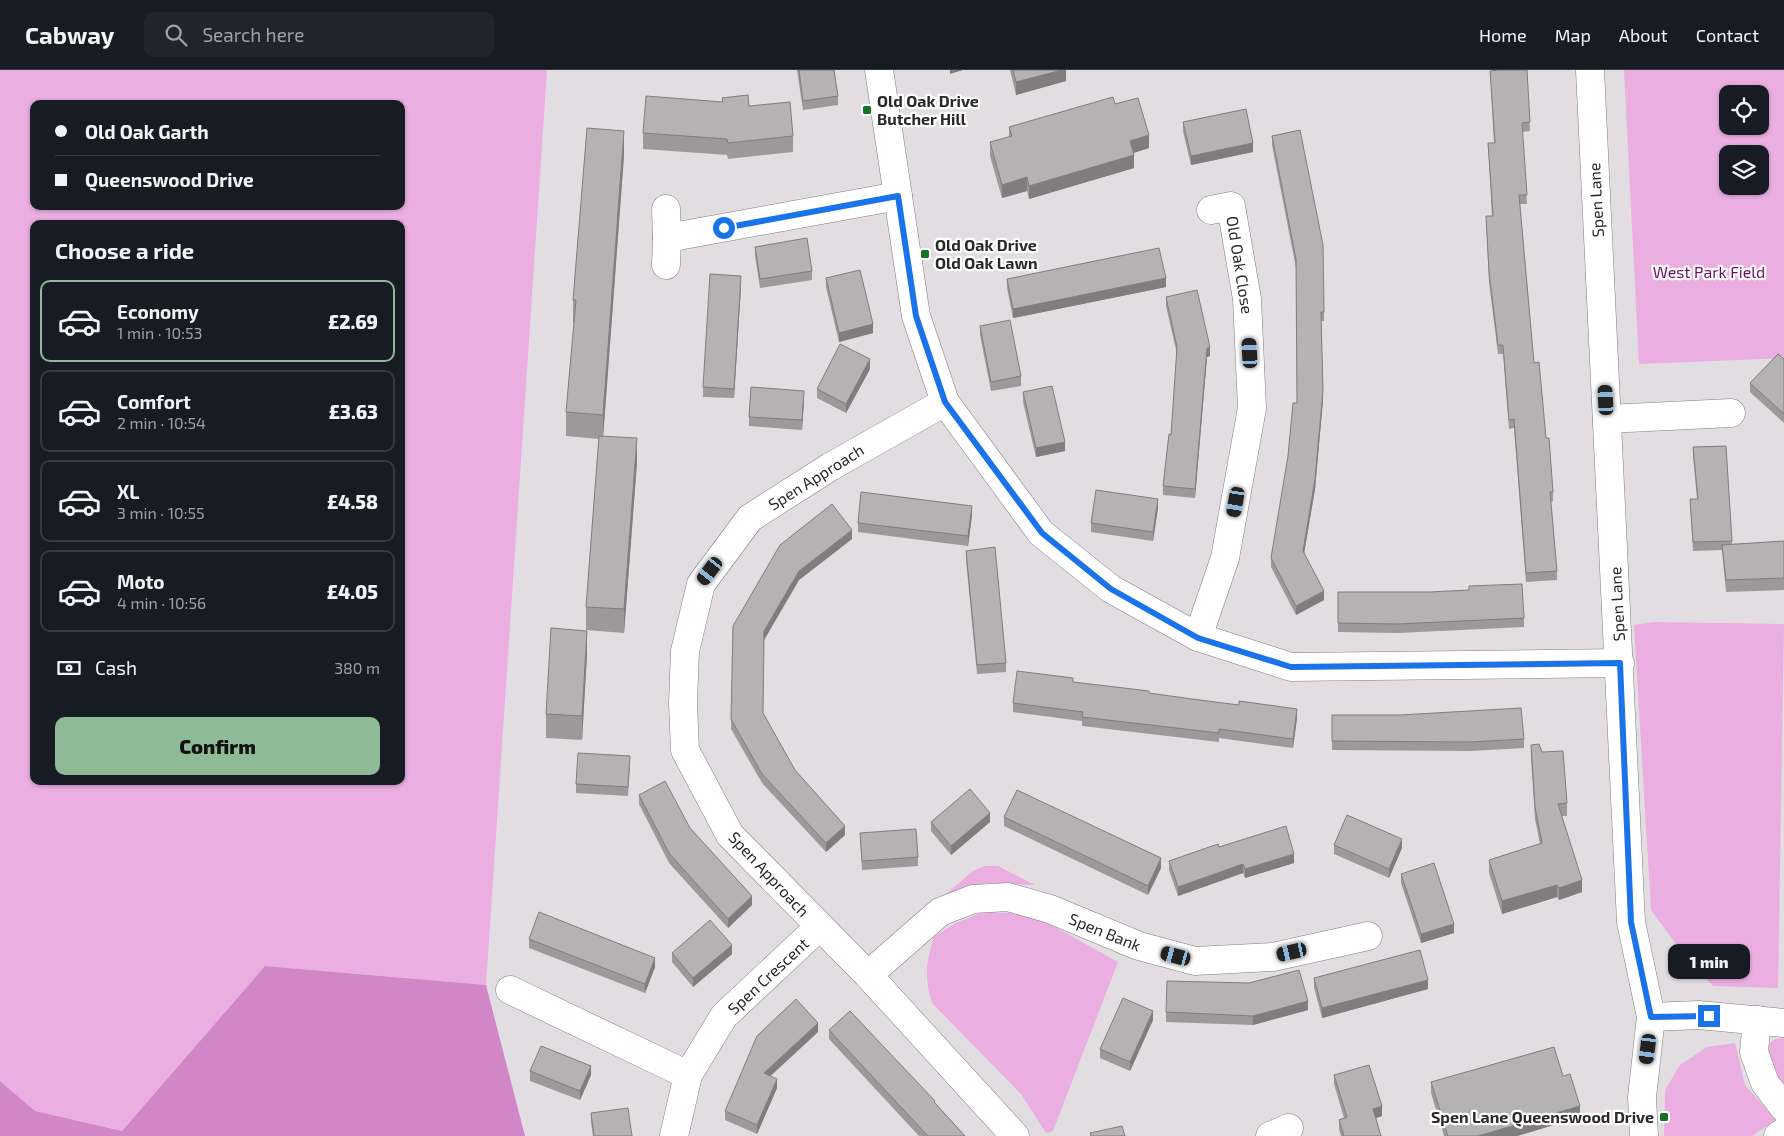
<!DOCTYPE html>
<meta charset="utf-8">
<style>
:root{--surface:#171b24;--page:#20242c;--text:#f1f3f6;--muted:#9ea1a6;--line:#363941;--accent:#8eba98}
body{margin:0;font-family:"Exo 2",sans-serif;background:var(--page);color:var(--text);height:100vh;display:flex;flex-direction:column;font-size:19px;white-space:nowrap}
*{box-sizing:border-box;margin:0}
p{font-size:16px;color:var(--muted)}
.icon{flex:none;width:28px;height:28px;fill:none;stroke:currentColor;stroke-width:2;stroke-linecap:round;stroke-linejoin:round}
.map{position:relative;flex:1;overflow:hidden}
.drawer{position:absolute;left:30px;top:150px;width:375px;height:565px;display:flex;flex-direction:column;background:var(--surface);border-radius:10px;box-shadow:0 1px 4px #0004}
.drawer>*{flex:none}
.guide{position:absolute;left:30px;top:30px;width:375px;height:110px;border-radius:10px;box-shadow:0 1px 4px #0004;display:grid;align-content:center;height:110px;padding:0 25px;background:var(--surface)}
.buttons{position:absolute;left:1719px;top:15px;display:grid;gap:10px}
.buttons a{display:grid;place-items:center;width:50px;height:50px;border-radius:10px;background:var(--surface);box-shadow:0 1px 4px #0004;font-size:25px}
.end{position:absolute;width:22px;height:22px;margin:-11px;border:6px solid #1a73e8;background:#fff;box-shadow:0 0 0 2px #fff}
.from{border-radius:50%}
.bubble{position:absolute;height:35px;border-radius:10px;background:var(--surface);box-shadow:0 1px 4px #0004;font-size:16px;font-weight:800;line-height:35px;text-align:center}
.car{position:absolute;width:15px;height:30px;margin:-15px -8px;border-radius:6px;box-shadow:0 0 4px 1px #0007;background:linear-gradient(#222 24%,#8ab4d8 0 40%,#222 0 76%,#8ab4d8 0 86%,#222 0)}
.guide b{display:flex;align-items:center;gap:18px;height:48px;font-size:19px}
.guide b+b{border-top:1px solid var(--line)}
.guide i{width:12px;height:12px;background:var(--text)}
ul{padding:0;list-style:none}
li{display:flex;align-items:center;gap:15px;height:82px;margin:0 10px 8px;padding:0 15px;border:2px solid var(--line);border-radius:10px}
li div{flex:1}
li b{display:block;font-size:19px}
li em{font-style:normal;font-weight:800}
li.selected{border-color:var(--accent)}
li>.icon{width:45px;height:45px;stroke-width:1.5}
h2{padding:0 25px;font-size:22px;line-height:60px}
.pay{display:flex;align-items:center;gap:12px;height:55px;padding:0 25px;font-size:19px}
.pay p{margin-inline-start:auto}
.cta{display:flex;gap:10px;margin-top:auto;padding:10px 25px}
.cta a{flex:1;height:58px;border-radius:10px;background:var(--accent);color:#111;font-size:20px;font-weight:800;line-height:58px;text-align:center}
header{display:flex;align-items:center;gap:30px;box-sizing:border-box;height:70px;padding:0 25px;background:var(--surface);border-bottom:1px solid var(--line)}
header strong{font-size:24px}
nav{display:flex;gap:28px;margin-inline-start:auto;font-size:18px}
.search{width:350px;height:45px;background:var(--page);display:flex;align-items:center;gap:12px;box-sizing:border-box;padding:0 18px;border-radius:10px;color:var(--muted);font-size:19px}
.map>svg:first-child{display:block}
.green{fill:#eaaee1;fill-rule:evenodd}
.forest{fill:#d186c8}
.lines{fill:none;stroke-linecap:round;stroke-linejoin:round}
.street-casing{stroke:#817e81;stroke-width:29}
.secondary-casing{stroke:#817e81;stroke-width:29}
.street{stroke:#fff;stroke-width:28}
.secondary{stroke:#fff;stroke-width:28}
.wall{fill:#9c999b}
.shaded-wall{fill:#7f7d7e}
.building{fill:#b5b2b4;stroke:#7f7d7e}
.route{stroke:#1a73e8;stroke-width:6}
.poi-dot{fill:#147424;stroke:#fff;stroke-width:2}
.labels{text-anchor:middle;stroke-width:4.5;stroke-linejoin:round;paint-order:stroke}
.poi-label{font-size:16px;font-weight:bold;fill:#2a292a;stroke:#fff;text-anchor:start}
.street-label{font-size:16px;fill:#2a292a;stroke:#fff}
.park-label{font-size:16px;fill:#6c0f65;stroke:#fff}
</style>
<header>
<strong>Cabway</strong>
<div class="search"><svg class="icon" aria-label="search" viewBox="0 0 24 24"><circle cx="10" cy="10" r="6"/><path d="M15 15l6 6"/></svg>Search here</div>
<nav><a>Home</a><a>Map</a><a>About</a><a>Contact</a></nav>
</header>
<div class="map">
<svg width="1784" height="1066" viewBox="0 0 1784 1066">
<rect width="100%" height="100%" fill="#e1dde0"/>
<!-- green -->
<g class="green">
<path d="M0 0H547L486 915 265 896 122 1061 35 1041 0 1011ZM34 34H401V136H34ZM34 154H401V711H34Z"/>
<path d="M1624 0H1784V288L1639 294ZM1728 24H1760V56H1728ZM1728 84H1760V116H1728Z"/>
<path d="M1655 552 1784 554 1778 918 1713 916 1687 889 1651 840 1634 555Z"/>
<path d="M984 796H998L1035 815 987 813 945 825 973 801Z"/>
<path d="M983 842 1013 843 1044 851 1118 892 1053 1061 1046 1063 1021 1024 932 933C924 906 926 893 934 867L956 853Z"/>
<path d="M1784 968V1016L1780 1015 1767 989 1768 975 1775 969Z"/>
<path d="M1735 973 1745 1015 1776 1050 1752 1066H1664L1665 1020 1680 995 1707 977Z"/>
</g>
<!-- forest -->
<path class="forest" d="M265 896 486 915 525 1066H0V1011L35 1041 122 1061Z"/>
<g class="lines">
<!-- street casing -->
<g class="street-casing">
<g id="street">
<path d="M879 0 916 246 945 332 1041 463 1111 519 1198 567 1291 597 1620 593"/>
<path d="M666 139 667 168"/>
<path d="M666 195 667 168 898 126"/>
<path d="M945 332 830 397 750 448 701 514 685 581 683 633 685 680 730 765 868 905 1015 1066"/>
<path d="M1607 349 1731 343"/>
<path d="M1198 567 1225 488 1252 338 1247 229 1231 136 1211 140"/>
<path d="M868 905 940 842 973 829 1008 827 1050 839 1139 876 1195 891 1273 887 1368 866"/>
<path d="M510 920 688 1005"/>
<path d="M1757 950 1754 982 1765 1013 1784 1038"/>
<path d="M674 1066 688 1005 724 946 819 857"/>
<path d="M1270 1066 1289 1058"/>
<path d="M1778 1066 1784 1062"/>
</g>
</g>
<!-- secondary casing -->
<g class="secondary-casing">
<g id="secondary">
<path d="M1590 0 1631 852 1651 947 1642 1027 1644 1066"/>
<path d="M1651 947 1699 945 1784 953"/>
</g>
</g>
<!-- street -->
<use href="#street" class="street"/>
<!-- secondary -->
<use href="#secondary" class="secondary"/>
</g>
<!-- wall -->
<g class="wall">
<path d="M797 0H834L838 26V35L803 40Z"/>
<path d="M1010 0H1066V11L1016 25Z"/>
<path d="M1497 0H1527L1530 61 1522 62 1527 134H1520L1534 293 1546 368 1553 422V431L1551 432 1557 501V510L1526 512 1514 358 1509 359 1503 284H1498L1489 212 1486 146H1492L1488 73H1494L1490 1Z"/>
<path d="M722 28 749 36 793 66V82L728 89 727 85 643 79V63L722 32Z"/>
<path d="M1115 34 1149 78 1133 83 1134 98 1029 129 1027 121 1002 128 990 86V72L1009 67V57Z"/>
<path d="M1183 52 1253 82 1191 95 1183 61Z"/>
<path d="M1272 66 1324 242V251H1321L1323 330 1315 419 1304 483 1324 530 1296 545 1271 497V488L1297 333 1296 198 1272 75Z"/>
<path d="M624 85 603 366 637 392 624 563 586 560V537L599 369 566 366V342L574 253H573V230Z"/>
<path d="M755 177 812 201V210L760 218 755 186Z"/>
<path d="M826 208 873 263 839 272 826 217Z"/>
<path d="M1007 209 1166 217 1013 248 1007 218Z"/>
<path d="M741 215 734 328 703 327V317Z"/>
<path d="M1166 227 1210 286 1207 287 1195 428 1163 425V416L1171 365 1177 284 1166 236Z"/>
<path d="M980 256 1021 306V316L991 321 980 265Z"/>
<path d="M1784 289V353L1750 322V313Z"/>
<path d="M870 299 846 343 817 328V319Z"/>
<path d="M1023 322 1065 381 1036 387 1023 332Z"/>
<path d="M804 330 802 360 749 356V347Z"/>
<path d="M1726 376 1732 474 1784 471V520L1726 522 1722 480 1693 481 1690 429H1697L1693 386V377Z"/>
<path d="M1158 438 1153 471 1091 462V453Z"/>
<path d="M972 445 968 476 858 462V453Z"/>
<path d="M852 469 799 510 764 570 763 643 795 700 845 765 826 782 762 713 731 659 733 556Z"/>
<path d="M966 481 1006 593V602L977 604 966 490Z"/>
<path d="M1338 522 1524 548V557L1398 563 1338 562Z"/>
<path d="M587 584 582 670 546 668V644Z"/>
<path d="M1073 612 1149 623 1297 648 1293 678 1219 668V672L1082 656V651L1013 642V633Z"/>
<path d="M1332 645 1524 669V678L1471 681 1332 680Z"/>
<path d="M1531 675 1542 682 1567 733V746H1562L1582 822 1559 830 1557 827 1502 844 1489 803V790L1540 774 1535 749 1531 688Z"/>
<path d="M630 696 628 726 576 723V714Z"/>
<path d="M639 725 690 758 752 835 728 858 669 793 639 734Z"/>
<path d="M1004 747 1161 798 1148 825 1004 756Z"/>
<path d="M931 752H990L951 785 931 761Z"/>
<path d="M860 763 918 787V796L862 800Z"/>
<path d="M1334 775 1402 778 1389 808 1334 784Z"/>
<path d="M1219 777 1294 793 1245 808 1243 803 1178 826 1169 800V791Z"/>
<path d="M1401 804 1454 863 1421 873 1401 813Z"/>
<path d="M529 869 655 897 645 923 529 878Z"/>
<path d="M672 883 732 884 693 917 672 892Z"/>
<path d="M1314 908 1428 919 1322 948 1314 917Z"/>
<path d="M1308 940 1253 955 1166 952V942Z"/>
<path d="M1153 950 1130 1001 1100 988V979Z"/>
<path d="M829 960 935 1033 965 1066H919L829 969Z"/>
<path d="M818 962 770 1006 777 1018 757 1064 725 1050V1041Z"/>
<path d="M530 1001 591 1005 580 1030 530 1011Z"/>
<path d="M1334 1005 1382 1046 1376 1048 1381 1066H1341L1339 1059V1050L1344 1048 1334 1014Z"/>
<path d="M1563 1006 1580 1047 1517 1066H1444L1431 1023V1012Z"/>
<path d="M591 1043 632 1066H593L591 1052Z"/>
</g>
<!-- shaded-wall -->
<g class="shaded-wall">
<path d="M950 0H963L950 4Z"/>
<path d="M1062 0H1066V11L1016 25V12Z"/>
<path d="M624 61V85L603 369V345Z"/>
<path d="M1149 65V78L1130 84V71Z"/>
<path d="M1253 73V82L1191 95V86Z"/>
<path d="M1134 85V98L1029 129V116Z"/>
<path d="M1027 107V121L1002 128V115Z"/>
<path d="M741 206V215L734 328V319Z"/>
<path d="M1166 208V217L1013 248V239Z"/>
<path d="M873 254V263L839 272V263Z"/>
<path d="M1210 277V286L1207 287 1195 428V419L1207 278Z"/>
<path d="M870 289V299L846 343V334Z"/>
<path d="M804 321V330L802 360V350Z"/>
<path d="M1323 321V330L1315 419 1303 490V481Z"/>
<path d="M637 368V392L624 563V539Z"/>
<path d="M1065 372V381L1036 387V378Z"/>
<path d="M1158 429V438L1153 471V462Z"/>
<path d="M972 436V445L968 476V466Z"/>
<path d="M852 460V469L799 510 764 570V561L799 501Z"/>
<path d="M1324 521V530L1296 545V536Z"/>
<path d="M587 561V584L582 670V646Z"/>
<path d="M1297 639V648L1293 678V669Z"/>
<path d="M990 743V752L951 785V776Z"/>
<path d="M845 756V765L826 782V773Z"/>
<path d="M1402 769V778L1389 808V799Z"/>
<path d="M1294 784V793L1245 808V799Z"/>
<path d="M1161 788V798L1148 825V816Z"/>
<path d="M1243 794V803L1178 826V817Z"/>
<path d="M1582 810V822L1559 830V818Z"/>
<path d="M1557 815V827L1502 844V831Z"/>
<path d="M752 826V835L728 858V849Z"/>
<path d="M1454 854V863L1421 873V864Z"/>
<path d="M732 875V884L693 917V908Z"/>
<path d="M655 888V897L645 923V914Z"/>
<path d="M1428 910V919L1322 948V938Z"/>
<path d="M1308 931V940L1253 955V946Z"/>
<path d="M1153 941V950L1130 1001V992Z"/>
<path d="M818 953V962L764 1012V1003Z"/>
<path d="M591 996V1005L580 1030V1021Z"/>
<path d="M777 1009V1018L757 1064V1055Z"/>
<path d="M1382 1036V1046L1373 1049V1039Z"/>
<path d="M1580 1036V1047L1517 1066H1478Z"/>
</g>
<!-- building -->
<g class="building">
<path d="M799 0H834L838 26 803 31Z"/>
<path d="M1013 0H1062L1016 12Z"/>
<path d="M1498 0H1527L1530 52 1522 53 1527 125H1519L1534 293 1539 292 1546 368H1549L1553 422H1550L1557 501 1526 503 1514 349 1509 350 1503 275H1498L1489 202 1486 146H1493L1488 73H1495L1490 1Z"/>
<path d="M748 25 749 36 790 32 793 66 728 73 727 69 643 63 646 26 723 32 722 28Z"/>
<path d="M1113 27 1115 34 1138 28 1149 65 1130 71 1134 85 1029 116 1027 107 1002 115 990 72 1012 66 1009 57Z"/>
<path d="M1246 39 1253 73 1191 86 1183 52Z"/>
<path d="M587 58 624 61 603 345 566 342 576 230H573Z"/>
<path d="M1300 60 1323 175 1324 242H1321L1323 321 1315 409 1303 481 1324 521 1296 536 1271 488 1288 386 1293 333H1297L1296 189 1272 66Z"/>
<path d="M807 168 812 201 760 209 755 177Z"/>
<path d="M1159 178 1166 208 1013 239 1007 209Z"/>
<path d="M860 200 873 254 839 263 826 208Z"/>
<path d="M710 204 741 206 734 319 703 317Z"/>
<path d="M1197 220 1210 277 1207 278 1195 419 1163 416 1169 364 1171 365 1177 277 1166 227Z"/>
<path d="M1010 250 1021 306 991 312 980 256Z"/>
<path d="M840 274 870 289 846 334 817 319Z"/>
<path d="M1778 284 1784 289V344L1750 313Z"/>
<path d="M1052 316 1065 372 1036 378 1023 322Z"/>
<path d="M751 317 804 321 802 350 749 347Z"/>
<path d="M599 366 637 368 624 539 586 537Z"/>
<path d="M1726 376 1732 471 1693 472 1690 429H1698L1693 377Z"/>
<path d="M1096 420 1158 429 1153 462 1091 453Z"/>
<path d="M861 422 972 436 968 466 858 453Z"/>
<path d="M832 434 852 460 799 501 764 561 763 643 795 700 845 756 826 773 762 704 731 649 733 556 780 475Z"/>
<path d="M1784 471V508L1726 510 1722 475Z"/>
<path d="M995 477 1006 593 977 595 966 481Z"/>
<path d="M1522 514 1524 548 1398 554 1338 553V522H1430L1469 520V516Z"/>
<path d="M551 558 587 561 582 646 546 644Z"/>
<path d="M1017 601 1073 608V612L1149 621V623L1192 629 1239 635V631L1297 639 1293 669 1219 659V663L1082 647 1083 642 1013 633Z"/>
<path d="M1521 638 1524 669 1471 672 1332 671V645H1400Z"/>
<path d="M1539 674 1542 682 1563 681 1567 733 1558 734 1582 810 1559 818 1557 815 1502 831 1489 790 1542 773 1535 737 1531 675Z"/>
<path d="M578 683 630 686 628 717 576 714Z"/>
<path d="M665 711 690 758 752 826 728 849 669 783 639 725Z"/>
<path d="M970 719 990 743 951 776 931 752Z"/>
<path d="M1017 720 1161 788 1148 816 1004 747Z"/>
<path d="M1347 745 1402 769 1389 799 1334 775Z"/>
<path d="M1286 756 1294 784 1245 799 1243 794 1178 817 1169 791 1218 774 1219 777Z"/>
<path d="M916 759 918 787 862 791 860 763Z"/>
<path d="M1434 793 1454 854 1421 864 1401 804Z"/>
<path d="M539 842 655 888 645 914 529 869Z"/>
<path d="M710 850 732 875 693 908 672 883Z"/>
<path d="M1420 880 1428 910 1322 938 1314 908Z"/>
<path d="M1299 900 1308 931 1253 946 1166 942 1167 911 1249 913Z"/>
<path d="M1123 928 1153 941 1130 992 1100 979Z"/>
<path d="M796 929 818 953 764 1003 777 1009 757 1055 725 1041 757 966Z"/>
<path d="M850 941 935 1031 934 1032 965 1066H928L829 960Z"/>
<path d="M541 976 591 996 580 1021 530 1001Z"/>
<path d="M1554 977 1563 1006 1570 1004 1580 1036 1478 1066H1448L1431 1012Z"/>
<path d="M1369 995 1382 1036 1373 1039 1381 1066H1344L1339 1050 1347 1047 1334 1005Z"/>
<path d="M628 1038 632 1066H594L591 1043Z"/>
<path d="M1122 1056 1125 1066H1091L1090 1063Z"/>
</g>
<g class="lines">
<!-- route -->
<path class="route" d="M724 158 898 126 916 246 945 332 1042 463 1111 519 1198 568 1291 597 1620 593 1631 852 1651 947 1709 946"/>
</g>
<!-- markers -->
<g class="poi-dot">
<rect x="862" y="35" width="10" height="10" rx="2.5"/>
<rect x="920" y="179" width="10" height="10" rx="2.5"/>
<rect x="1659" y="1042" width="10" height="10" rx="2.5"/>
</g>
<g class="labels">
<!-- poi labels -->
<g class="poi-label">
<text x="877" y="37">Old Oak Drive<tspan x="877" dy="18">Butcher Hill</tspan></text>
<text x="935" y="181">Old Oak Drive<tspan x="935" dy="18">Old Oak Lawn</tspan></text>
<text x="1654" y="1053" text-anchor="end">Spen Lane Queenswood Drive</text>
</g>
<!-- street labels -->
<g class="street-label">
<text transform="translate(1596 130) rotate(-93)" y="6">Spen Lane</text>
<text transform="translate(1240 195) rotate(81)" y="6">Old Oak Close</text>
<text transform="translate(816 407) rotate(-32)" y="6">Spen Approach</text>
<text transform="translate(1617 534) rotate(-93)" y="6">Spen Lane</text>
<text transform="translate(769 804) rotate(47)" y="6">Spen Approach</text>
<text transform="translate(1105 862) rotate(22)" y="6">Spen Bank</text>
<text transform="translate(768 906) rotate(-43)" y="6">Spen Crescent</text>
</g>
<!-- park labels -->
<g class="park-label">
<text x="1709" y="208">West Park Field</text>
</g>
</g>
</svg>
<div class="buttons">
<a><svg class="icon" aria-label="locate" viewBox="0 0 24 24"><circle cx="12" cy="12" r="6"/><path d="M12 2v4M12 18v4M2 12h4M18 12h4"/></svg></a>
<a><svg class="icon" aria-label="layers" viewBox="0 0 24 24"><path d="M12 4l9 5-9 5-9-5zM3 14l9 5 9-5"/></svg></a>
</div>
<i class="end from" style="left:724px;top:158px"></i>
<i class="end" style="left:1709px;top:946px"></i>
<div class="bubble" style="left:1668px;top:874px;width:82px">1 min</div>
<i class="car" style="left:1250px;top:283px;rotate:357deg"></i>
<i class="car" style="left:1606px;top:330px;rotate:357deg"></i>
<i class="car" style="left:1236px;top:432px;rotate:190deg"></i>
<i class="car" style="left:710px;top:501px;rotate:217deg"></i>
<i class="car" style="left:1292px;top:882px;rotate:257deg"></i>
<i class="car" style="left:1176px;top:886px;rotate:285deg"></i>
<i class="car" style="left:1648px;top:979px;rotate:187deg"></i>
<div class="guide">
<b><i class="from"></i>Old Oak Garth</b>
<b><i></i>Queenswood Drive</b>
</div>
<section class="drawer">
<h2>Choose a ride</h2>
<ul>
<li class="selected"><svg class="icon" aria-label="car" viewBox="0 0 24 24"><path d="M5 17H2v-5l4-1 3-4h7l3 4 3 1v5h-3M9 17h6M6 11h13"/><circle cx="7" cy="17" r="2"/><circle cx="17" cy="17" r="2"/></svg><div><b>Economy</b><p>1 min · 10:53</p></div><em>£2.69</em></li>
<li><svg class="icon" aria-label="car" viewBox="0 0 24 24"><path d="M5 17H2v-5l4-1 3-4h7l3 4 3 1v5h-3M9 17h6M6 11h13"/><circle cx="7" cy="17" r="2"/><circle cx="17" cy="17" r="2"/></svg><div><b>Comfort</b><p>2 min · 10:54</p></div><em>£3.63</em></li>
<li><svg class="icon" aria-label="car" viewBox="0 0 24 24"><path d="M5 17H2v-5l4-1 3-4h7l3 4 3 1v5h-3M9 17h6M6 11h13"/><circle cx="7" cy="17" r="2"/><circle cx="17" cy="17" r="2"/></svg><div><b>XL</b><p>3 min · 10:55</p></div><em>£4.58</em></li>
<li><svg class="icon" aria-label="car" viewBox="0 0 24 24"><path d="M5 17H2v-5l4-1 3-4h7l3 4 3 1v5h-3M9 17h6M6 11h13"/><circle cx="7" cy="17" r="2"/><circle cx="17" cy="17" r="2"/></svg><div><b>Moto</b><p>4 min · 10:56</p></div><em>£4.05</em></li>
</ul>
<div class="pay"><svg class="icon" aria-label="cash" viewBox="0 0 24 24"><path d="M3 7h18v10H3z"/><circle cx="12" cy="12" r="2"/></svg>Cash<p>380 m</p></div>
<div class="cta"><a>Confirm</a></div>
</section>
</div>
